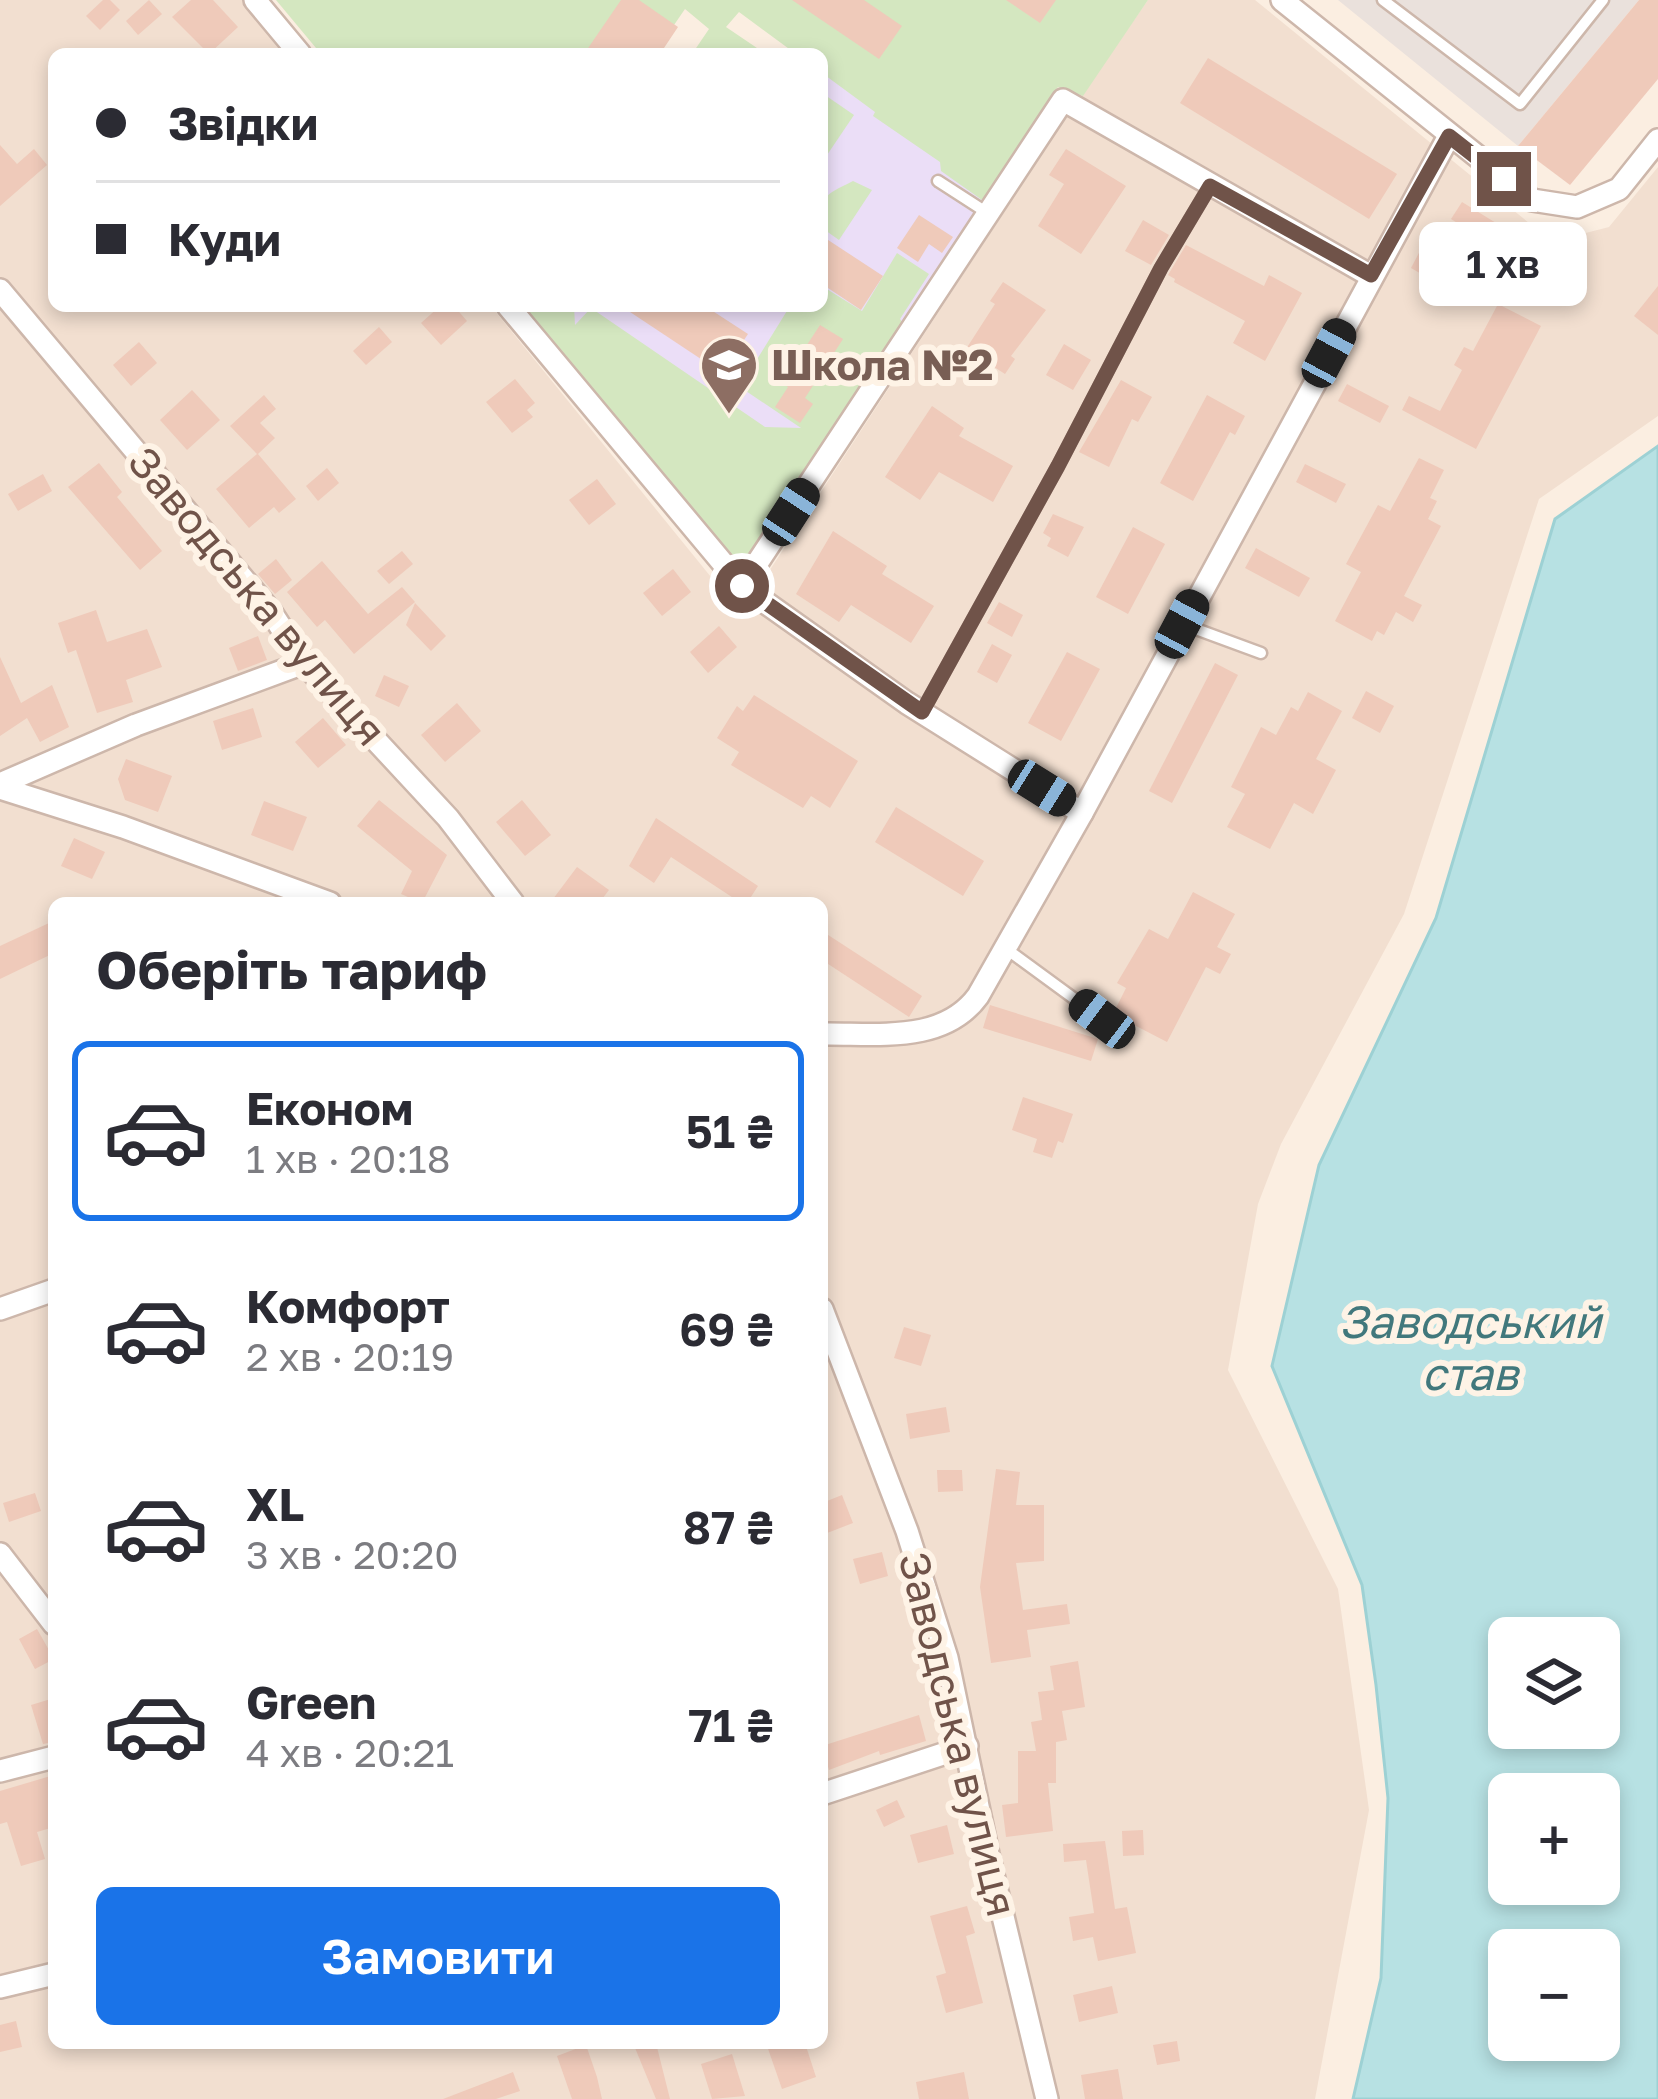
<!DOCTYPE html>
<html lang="uk">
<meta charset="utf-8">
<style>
:root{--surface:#fff;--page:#f2f2f3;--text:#2b2b33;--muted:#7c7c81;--line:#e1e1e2;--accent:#1a73e8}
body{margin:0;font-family:"Golos Text",sans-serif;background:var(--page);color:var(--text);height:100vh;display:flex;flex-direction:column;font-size:45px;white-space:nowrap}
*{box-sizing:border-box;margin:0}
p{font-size:39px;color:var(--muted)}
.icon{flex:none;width:66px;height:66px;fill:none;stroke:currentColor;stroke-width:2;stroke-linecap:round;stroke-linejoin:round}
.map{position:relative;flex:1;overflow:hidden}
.drawer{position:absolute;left:48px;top:897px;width:780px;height:1152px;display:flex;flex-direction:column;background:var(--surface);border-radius:18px;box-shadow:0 6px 18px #0003}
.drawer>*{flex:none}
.guide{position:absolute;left:48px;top:48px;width:780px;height:264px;border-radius:18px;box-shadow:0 6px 18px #0003;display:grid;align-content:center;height:264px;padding:0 48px;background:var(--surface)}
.tools{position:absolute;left:1488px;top:1617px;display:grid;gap:24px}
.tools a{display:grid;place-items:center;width:132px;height:132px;border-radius:18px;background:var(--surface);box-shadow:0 6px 18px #0003;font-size:60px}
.end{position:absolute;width:54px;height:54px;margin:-27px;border:15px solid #705349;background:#fff;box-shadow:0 0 0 6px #fff}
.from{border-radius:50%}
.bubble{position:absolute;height:84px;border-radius:18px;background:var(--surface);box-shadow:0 6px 18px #0003;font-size:39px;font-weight:600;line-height:84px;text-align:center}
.car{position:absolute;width:36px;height:72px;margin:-36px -18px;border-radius:15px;box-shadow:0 0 9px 3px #0007;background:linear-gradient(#222 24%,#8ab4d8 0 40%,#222 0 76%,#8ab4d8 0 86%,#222 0)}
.guide b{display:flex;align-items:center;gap:42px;height:114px;font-size:45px}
.guide b+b{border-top:3px solid var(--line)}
.guide i{width:30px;height:30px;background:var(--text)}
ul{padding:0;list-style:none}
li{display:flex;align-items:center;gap:36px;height:180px;margin:0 24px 18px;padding:0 24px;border:6px solid transparent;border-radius:18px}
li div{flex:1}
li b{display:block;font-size:45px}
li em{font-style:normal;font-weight:600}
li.current{border-color:var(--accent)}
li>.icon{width:108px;height:108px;stroke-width:1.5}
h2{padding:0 48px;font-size:54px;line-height:144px}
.action{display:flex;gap:24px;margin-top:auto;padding:24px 48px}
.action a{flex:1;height:138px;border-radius:18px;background:var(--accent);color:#fff;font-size:48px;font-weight:600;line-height:138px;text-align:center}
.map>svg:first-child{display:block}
.residential{fill:#f2dfd0;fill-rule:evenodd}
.industrial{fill:#eae1dc}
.education{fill:#ebdef7}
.green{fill:#d4e7c0}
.water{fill:#b7e1e3;stroke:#9dd1d4;stroke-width:3;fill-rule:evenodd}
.building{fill:#efcaba}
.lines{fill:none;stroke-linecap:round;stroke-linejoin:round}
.lane-casing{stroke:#cdb7ab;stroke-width:15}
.street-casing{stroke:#cdb7ab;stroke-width:26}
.lane{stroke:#fff;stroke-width:10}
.street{stroke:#fff;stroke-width:21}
.route{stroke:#705349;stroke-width:15}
.labels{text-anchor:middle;stroke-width:12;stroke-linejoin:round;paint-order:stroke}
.education-label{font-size:42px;font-weight:bold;fill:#785e54;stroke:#fef3e6;text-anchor:start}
.street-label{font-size:42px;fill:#705349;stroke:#fef3e6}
.water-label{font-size:45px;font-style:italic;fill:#41787c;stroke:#fef3e6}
</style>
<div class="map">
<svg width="1658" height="2099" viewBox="0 0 1658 2099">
<rect width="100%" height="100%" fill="#fbeee1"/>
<!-- residential -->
<path class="residential" d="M0 0H242L287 54H54V306H491L741 614 1059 128 1148 0H1255L1540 232 1574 236 1609 227 1658 167V416L1539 499 1404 914 1281 1144 1258 1204 1228 1370 1338 1589 1369 1810 1315 2099H0ZM54 903H822V2043H54Z"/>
<!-- industrial -->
<path class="industrial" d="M1338 0H1639L1518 146Z"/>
<!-- education -->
<path class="education" d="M822 64 996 180 769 527 739 562 526 306H822Z"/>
<!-- green -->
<g class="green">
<path d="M276 0H1148L1083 96 1058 87 982 200 941 171 940 162 873 116 875 112 822 73V54H796L739 12 726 27 766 54H692L709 29 685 9 654 54H321Z"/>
<path d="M822 93 854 115 825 158 822 156Z"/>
<path d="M853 181 872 190 839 240 822 228C822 194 823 196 853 181Z"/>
<path d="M897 253 929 274 900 319 913 336 762 563 733 561 521 311 528 306H574L575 325 591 308 765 427 801 428 740 387 790 306H822V286L862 311Z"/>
</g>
<!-- water -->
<path class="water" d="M1658 446V2099H1353L1381 1978 1388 1798 1376 1685 1362 1585 1272 1366 1319 1165 1436 918 1555 519ZM1509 1638H1599V1728H1509ZM1509 1794H1599V1884H1509ZM1509 1950H1599V2040H1509Z"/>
<!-- building -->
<g class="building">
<path d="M103 0H110L120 10 100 30 86 16Z"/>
<path d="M149 0 162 14 138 35 126 21Z"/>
<path d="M191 0H213L238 27 209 54 172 17Z"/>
<path d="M621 0H639L678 27 660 54H584Z"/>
<path d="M792 0H864L902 26 879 59Z"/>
<path d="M1006 0H1056L1040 23Z"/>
<path d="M1639 0H1658V79L1570 185 1518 146Z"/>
<path d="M1208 58 1397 174 1369 219 1180 103Z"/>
<path d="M0 145 17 164 34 149 47 165 0 206Z"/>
<path d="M1066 149 1126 186 1081 254 1038 226 1064 184 1049 175Z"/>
<path d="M1462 202 1527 242 1516 260 1451 219Z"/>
<path d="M919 215 953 237 942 253 929 244 918 262 897 248Z"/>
<path d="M1143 220 1169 235 1151 265 1125 251Z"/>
<path d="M822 236 883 276 861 310 822 284Z"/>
<path d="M1186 245 1264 286 1269 275 1302 293 1265 361 1233 343 1245 321 1174 282 1175 279 1168 275Z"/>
<path d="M1421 249 1460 271 1449 290 1411 268Z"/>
<path d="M1003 282 1046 310 1011 356 1015 359 1005 374 966 349 995 304 990 301Z"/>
<path d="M1658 286V335L1634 316Z"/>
<path d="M1498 304 1541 326 1476 449 1402 410 1409 396 1440 411 1462 370 1454 365 1464 347 1473 351Z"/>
<path d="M440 306H454L467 321 441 345 421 323Z"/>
<path d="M621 306H705L748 334 722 373Z"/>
<path d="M820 325 843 339 805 398 813 404 800 423 775 407 788 387 782 383Z"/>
<path d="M379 327 392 342 366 365 353 351Z"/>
<path d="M139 342 157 363 131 386 113 365Z"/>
<path d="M1064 344 1091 360 1073 390 1046 375Z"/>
<path d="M515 379 535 403 527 410 533 417 512 433 486 402Z"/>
<path d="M1121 380 1152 397 1138 422 1132 419 1109 467 1079 452Z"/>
<path d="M1347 384 1389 406 1380 423 1338 401Z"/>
<path d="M192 390 220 420 187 450 160 420Z"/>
<path d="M264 395 276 409 260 423 275 438 258 454 296 499 279 513 274 507 249 528 216 489 257 454 230 426Z"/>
<path d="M1207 395 1245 416 1235 435 1230 432 1193 501 1160 483Z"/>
<path d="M932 406 964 428 959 436 1013 466 993 502 939 472 920 500 885 477Z"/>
<path d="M1419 458 1444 470 1430 498 1437 501 1428 519 1441 526 1404 596 1422 605 1413 622 1396 612 1384 635 1377 631 1372 641 1335 621 1361 572 1346 564 1378 505 1390 511Z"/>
<path d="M99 463 122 492 117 497 162 551 140 570 68 487Z"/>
<path d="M1305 464 1346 484 1336 503 1296 482Z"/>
<path d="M327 468 339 483 318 501 306 486Z"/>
<path d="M43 474 52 491 18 511 8 494Z"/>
<path d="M597 479 616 504 589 525 569 500Z"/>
<path d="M1053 514 1084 527 1068 557 1047 546 1051 538 1043 533Z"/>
<path d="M1133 527 1165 544 1128 614 1096 597Z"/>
<path d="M833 531 887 566 882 574 934 606 911 643 851 605 839 622 796 594Z"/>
<path d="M1256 548 1310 578 1299 597 1245 568Z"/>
<path d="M402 551 413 564 389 584 377 571Z"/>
<path d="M276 559 292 580 275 594 258 574Z"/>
<path d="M322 561 368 614 402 587 415 602 354 654 325 620 317 627 287 592Z"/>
<path d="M673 569 691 592 662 616 643 593Z"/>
<path d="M999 602 1023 615 1012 637 987 623Z"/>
<path d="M415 603 446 636 431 651 406 625Z"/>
<path d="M96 610 107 642 147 629 162 667 126 680 133 702 97 713 76 650 68 653 58 623Z"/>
<path d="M719 626 737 647 708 673 690 652Z"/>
<path d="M258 636 267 660 238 671 229 648Z"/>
<path d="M992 644 1012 655 997 683 977 672Z"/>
<path d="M1067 652 1100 669 1061 741 1028 723Z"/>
<path d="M0 657 21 703 52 685 69 727 40 742 27 718 0 736Z"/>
<path d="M1215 663 1238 675 1172 803 1149 791Z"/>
<path d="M384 675 409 686 399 707 375 696Z"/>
<path d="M1366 691 1394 706 1380 733 1352 718Z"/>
<path d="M1308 692 1342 711 1316 759 1336 770 1313 814 1294 803 1270 849 1227 827 1245 794 1231 787 1261 727 1276 735 1291 707 1298 711Z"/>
<path d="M754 695 858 761 830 808 811 796 803 808 731 765 739 752 717 738 737 706 743 711Z"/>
<path d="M457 703 481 731 445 762 421 735Z"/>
<path d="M253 708 262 737 222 750 213 721Z"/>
<path d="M323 718 346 745 318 768 295 742Z"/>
<path d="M126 759 172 776 158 812 125 800 118 779Z"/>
<path d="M379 800 447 855 422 903 401 894 412 871 357 826Z"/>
<path d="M522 800 551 835 525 856 496 822Z"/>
<path d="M264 801 307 817 293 851 251 835Z"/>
<path d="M896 807 984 861 963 896 875 842Z"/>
<path d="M656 818 758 886 747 903H741L671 857 654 883 629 866Z"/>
<path d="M74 838 105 852 92 879 61 866Z"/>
<path d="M577 867 609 890 599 903H550Z"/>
<path d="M1193 892 1235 914 1217 947 1231 954 1220 974 1206 967 1167 1042 1113 1014 1126 988 1117 983 1149 929 1168 939Z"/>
<path d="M49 923 54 934V953L0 979V946Z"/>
<path d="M822 931 922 996 909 1017 822 960Z"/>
<path d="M990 1005 1098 1039 1091 1061 983 1028Z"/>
<path d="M1023 1097 1073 1114 1063 1143 1058 1141 1052 1158 1033 1152 1037 1139 1012 1130Z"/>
<path d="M904 1327 931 1335 921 1366 894 1358Z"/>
<path d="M946 1407 950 1432 910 1439 906 1414Z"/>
<path d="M996 1469 1020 1472 1016 1505H1044V1561L1016 1563 1023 1610 1067 1604 1070 1624 1027 1630 1031 1657 991 1663 980 1587Z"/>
<path d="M937 1470H962L963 1491 938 1492Z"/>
<path d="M35 1493 41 1511 9 1522 3 1503Z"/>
<path d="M842 1495 853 1523 822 1535V1503Z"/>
<path d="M882 1552 888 1576 860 1584 853 1559Z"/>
<path d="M37 1629 54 1659 35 1669 19 1639Z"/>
<path d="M1078 1661 1085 1707 1062 1711 1067 1740 1056 1742V1783H1048L1053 1831 1006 1837 1002 1805 1018 1803V1751H1036L1031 1722 1042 1720 1038 1692 1054 1690 1050 1666Z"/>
<path d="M54 1698V1742L43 1744 31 1705Z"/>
<path d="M919 1715 926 1741 880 1755 879 1751 829 1770 822 1746Z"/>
<path d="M54 1775V1827L37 1832 45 1859 21 1866 7 1822 0 1824V1791Z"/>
<path d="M897 1800 905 1817 884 1827 876 1810Z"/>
<path d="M947 1825 954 1854 918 1863 910 1835Z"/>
<path d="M1143 1830 1144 1855 1123 1856 1122 1831Z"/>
<path d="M1105 1841 1115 1909 1127 1907 1136 1953 1098 1961 1093 1937 1073 1941 1069 1917 1094 1913 1086 1860 1064 1862 1063 1844Z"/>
<path d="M967 1906 975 1933 966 1936 983 2003 946 2013 936 1976 946 1973 930 1916Z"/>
<path d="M1112 1986 1118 2013 1079 2022 1073 1995Z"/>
<path d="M16 2021 22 2047 0 2052V2025Z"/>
<path d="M1177 2041 1180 2061 1157 2065 1153 2045Z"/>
<path d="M633 2043H656L670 2099H656Z"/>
<path d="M766 2043H805L816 2077 782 2089Z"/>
<path d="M586 2045 597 2077 602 2099H572L557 2056Z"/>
<path d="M732 2054 745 2096 712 2099 701 2064Z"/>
<path d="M1118 2069 1123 2099H1085L1081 2075Z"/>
<path d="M513 2072 520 2091 496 2099H443Z"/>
<path d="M964 2072 969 2099H919L916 2082Z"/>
</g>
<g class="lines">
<!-- lane casing -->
<g class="lane-casing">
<g id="lane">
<path d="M1383 0 1520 104 1603 0"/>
<path d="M938 181 986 212"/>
<path d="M1185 625 1261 653"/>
<path d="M922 712 1058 466 1161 268 1210 186"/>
<path d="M1005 948 1102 1019"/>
</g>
</g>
<!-- street casing -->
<g class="street-casing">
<g id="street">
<path d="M255 0 300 54"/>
<path d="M1282 0 1532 200 1577 207 1619 189 1658 140"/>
<path d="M0 290 271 612 304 663 448 818 513 903"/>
<path d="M508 306 742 586 907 703 1082 813"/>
<path d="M742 586 1063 100 1371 276"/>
<path d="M0 784 136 725 304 663"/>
<path d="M0 788 123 827 330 903"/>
<path d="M822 1034C877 1033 943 1044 978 996L1082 813 1449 136"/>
<path d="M0 1309 54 1290"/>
<path d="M822 1309 907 1531 947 1658 988 1854 1047 2099"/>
<path d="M0 1554 54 1624"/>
<path d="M0 1771 54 1757"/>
<path d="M822 1794 967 1746"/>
<path d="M0 1987 54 1974"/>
</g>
</g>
<!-- lane -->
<use href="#lane" class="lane"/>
<!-- street -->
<use href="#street" class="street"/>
</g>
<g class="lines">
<!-- route -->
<path class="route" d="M742 586 922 712 1058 466 1161 268 1210 186 1371 275 1449 136 1504 179"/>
</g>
<!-- icons -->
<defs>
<g id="school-pin" transform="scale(3)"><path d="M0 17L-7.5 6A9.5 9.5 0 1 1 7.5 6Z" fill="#8d6e63" stroke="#fef3e6"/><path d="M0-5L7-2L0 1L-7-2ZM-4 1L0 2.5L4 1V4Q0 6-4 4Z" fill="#fff"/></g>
</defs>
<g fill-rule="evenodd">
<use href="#school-pin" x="729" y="365"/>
</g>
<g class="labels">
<!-- education labels -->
<g class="education-label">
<text x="771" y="380">Школа №2</text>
</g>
<!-- street labels -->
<g class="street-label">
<text transform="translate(257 596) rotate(50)" y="15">Заводська вулиця</text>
<text transform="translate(958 1734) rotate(76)" y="15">Заводська вулиця</text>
</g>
<!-- water labels -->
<g class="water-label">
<text x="1470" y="1338">Заводський<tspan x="1470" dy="52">став</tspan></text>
</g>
</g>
</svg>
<div class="tools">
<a><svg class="icon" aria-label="layers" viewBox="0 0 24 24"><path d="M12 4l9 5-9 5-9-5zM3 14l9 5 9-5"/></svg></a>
<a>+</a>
<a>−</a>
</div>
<i class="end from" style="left:742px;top:586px"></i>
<i class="end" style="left:1504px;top:179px"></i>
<div class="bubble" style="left:1419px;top:222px;width:168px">1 хв</div>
<i class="car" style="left:1329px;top:353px;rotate:28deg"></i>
<i class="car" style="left:791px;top:512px;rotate:33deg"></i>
<i class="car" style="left:1182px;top:624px;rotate:28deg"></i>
<i class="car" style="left:1042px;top:788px;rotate:122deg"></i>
<i class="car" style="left:1102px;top:1019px;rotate:307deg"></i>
<div class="guide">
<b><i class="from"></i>Звідки</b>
<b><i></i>Куди</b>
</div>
<section class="drawer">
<h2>Оберіть тариф</h2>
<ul>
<li class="current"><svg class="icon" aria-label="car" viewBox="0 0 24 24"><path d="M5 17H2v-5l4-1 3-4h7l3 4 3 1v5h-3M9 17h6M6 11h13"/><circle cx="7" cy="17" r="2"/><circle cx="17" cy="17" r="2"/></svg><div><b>Економ</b><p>1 хв · 20:18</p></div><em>51 ₴</em></li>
<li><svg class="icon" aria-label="car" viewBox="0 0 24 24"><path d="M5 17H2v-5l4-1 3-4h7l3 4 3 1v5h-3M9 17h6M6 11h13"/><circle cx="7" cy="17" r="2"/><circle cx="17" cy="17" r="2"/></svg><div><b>Комфорт</b><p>2 хв · 20:19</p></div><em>69 ₴</em></li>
<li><svg class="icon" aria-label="car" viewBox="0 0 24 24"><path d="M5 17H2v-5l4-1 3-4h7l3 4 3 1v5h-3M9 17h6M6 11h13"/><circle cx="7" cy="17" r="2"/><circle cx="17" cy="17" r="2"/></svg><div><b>XL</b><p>3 хв · 20:20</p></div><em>87 ₴</em></li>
<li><svg class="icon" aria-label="car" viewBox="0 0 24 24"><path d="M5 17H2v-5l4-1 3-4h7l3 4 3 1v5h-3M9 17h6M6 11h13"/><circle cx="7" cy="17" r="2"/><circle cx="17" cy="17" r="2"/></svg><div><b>Green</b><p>4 хв · 20:21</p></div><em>71 ₴</em></li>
</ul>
<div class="action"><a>Замовити</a></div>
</section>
</div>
